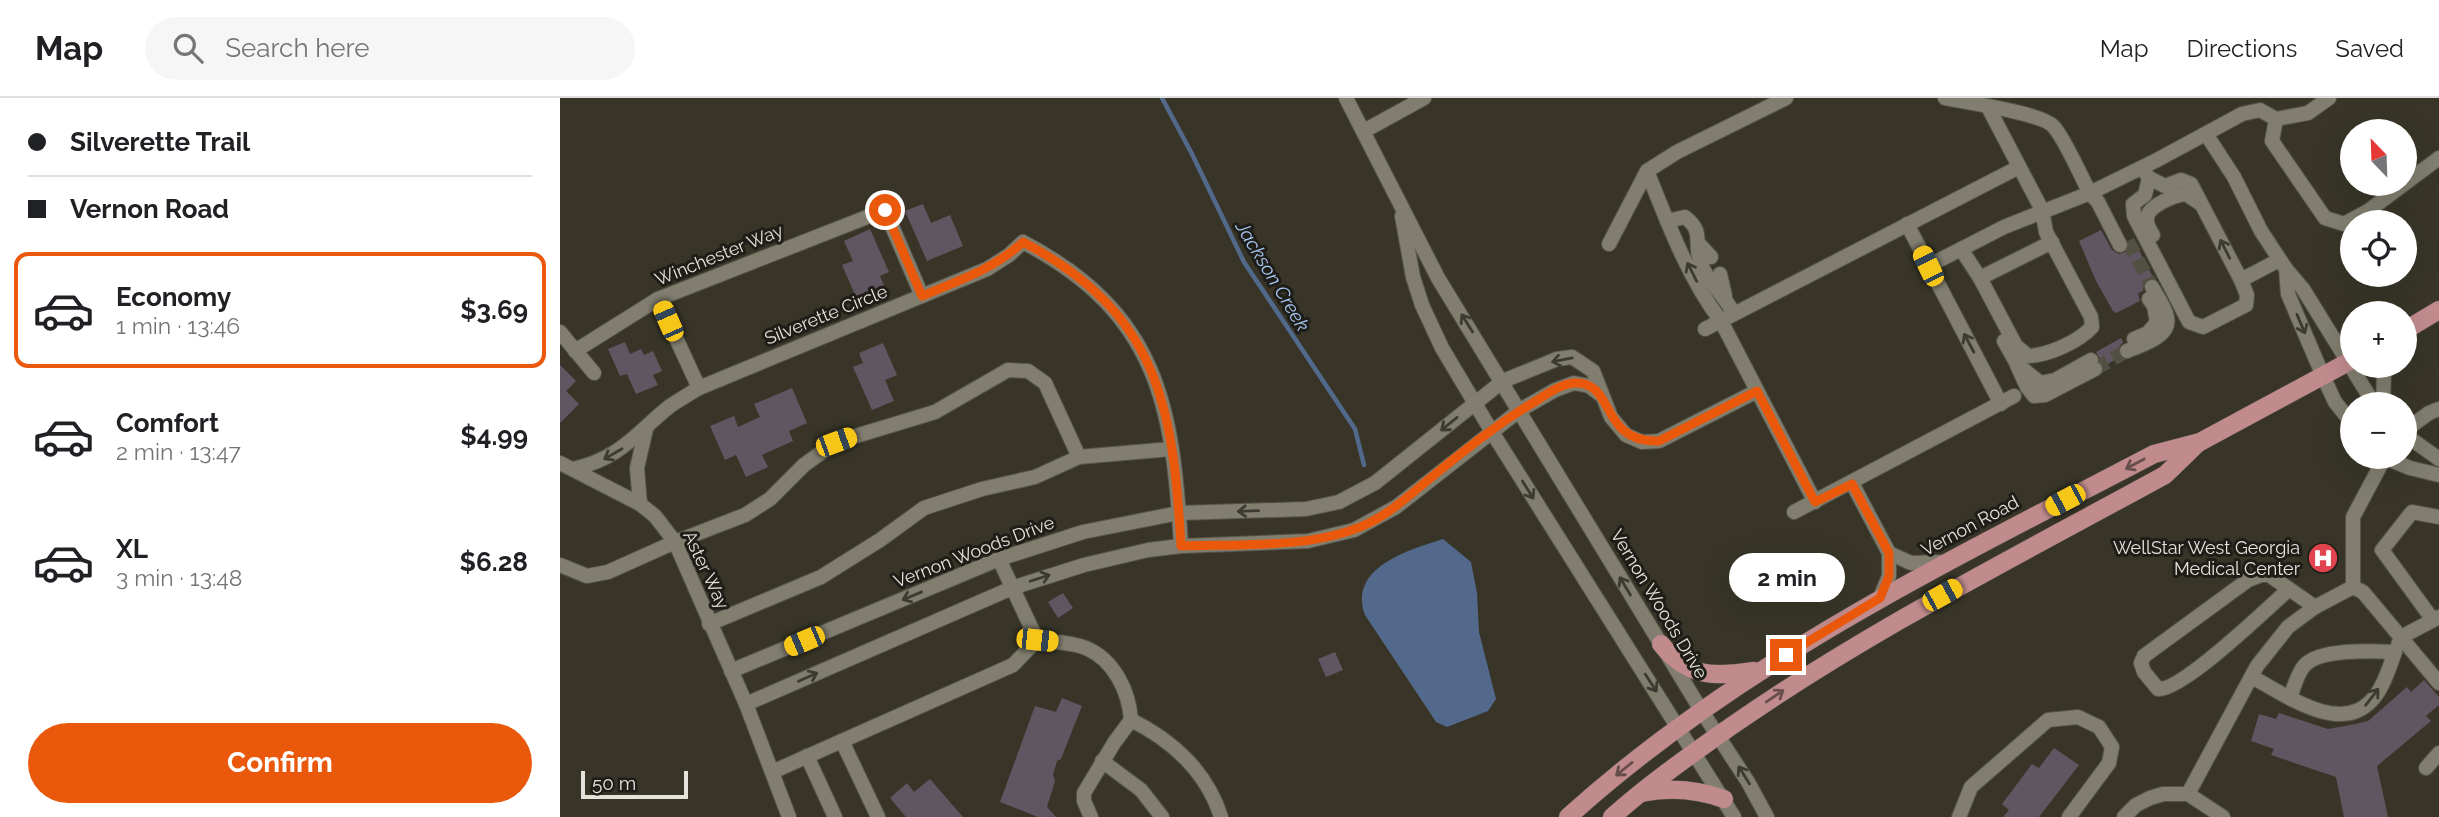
<!DOCTYPE html>
<meta charset="utf-8">
<style>
:root{--surface:#fff;--page:#f6f6f6;--text:#202124;--muted:#757577;--line:#e0e0e0;--accent:#ea580c}
body{margin:0;font-family:Raleway,sans-serif;background:var(--page);color:var(--text);height:100vh;display:flex;flex-direction:column;font-size:26px;white-space:nowrap}
*{box-sizing:border-box;margin:0}
p{font-size:23px;color:var(--muted)}
.icon{flex:none;width:38px;height:38px;fill:none;stroke:currentColor;stroke-width:2;stroke-linecap:round;stroke-linejoin:round}
.map{position:relative;flex:1;overflow:hidden}
.sheet{display:flex;flex-direction:column;background:var(--surface);width:560px}
.sheet>*{flex:none}
.hud{display:grid;align-content:center;height:154px;padding:0 28px;background:var(--surface)}
.needle{width:46px;rotate:337deg}
.tools{position:absolute;left:1780px;top:21px;display:grid;gap:14px}
.tools a{display:grid;place-items:center;width:77px;height:77px;border-radius:50%;background:var(--surface);box-shadow:0 7px 28px #0002;font-size:35px}
.scale{position:absolute;left:21px;bottom:18px;width:107px;box-sizing:border-box;padding-left:7px;border:4px solid #e5e3db;border-top:0;font-size:19px;line-height:24px;white-space:nowrap;color:#e5e3db;-webkit-text-stroke:5px #1e1d17;paint-order:stroke}
.end{position:absolute;width:32px;height:32px;margin:-16px;border:9px solid #ea580c;background:#fff;box-shadow:0 0 0 4px #fff}
.from{border-radius:50%}
.bubble{position:absolute;height:49px;border-radius:24px;background:var(--surface);box-shadow:0 7px 28px #0002;font-size:23px;font-weight:700;line-height:49px;text-align:center}
.car{position:absolute;width:21px;height:42px;margin:-21px -10px;border-radius:9px;box-shadow:0 0 5px 2px #0007;background:linear-gradient(#f5c518 24%,#345 0 40%,#f5c518 0 76%,#345 0 86%,#f5c518 0)}
.hud b{display:flex;align-items:center;gap:24px;height:66px;font-size:26px}
.hud b+b{border-top:2px solid var(--line)}
.hud i{width:18px;height:18px;background:var(--text)}
ul{padding:0;list-style:none}
li{display:flex;align-items:center;gap:21px;height:116px;margin:0 14px 10px;padding:0 14px;border:4px solid transparent;border-radius:14px}
li div{flex:1}
li b{display:block;font-size:26px}
li em{font-style:normal;font-weight:700}
li.selected{border-color:var(--accent)}
li>.icon{width:63px;height:63px;stroke-width:1.5}
.action{display:flex;gap:14px;margin-top:auto;padding:14px 28px}
.action a{flex:1;height:80px;border-radius:42px;background:var(--accent);color:#fff;font-size:28px;font-weight:700;line-height:80px;text-align:center}
header{display:flex;align-items:center;gap:42px;box-sizing:border-box;height:98px;padding:0 35px;background:var(--surface);border-bottom:2px solid var(--line)}
header strong{font-size:33px}
nav{display:flex;gap:38px;margin-inline-start:auto;font-size:24px}
.search{width:490px;height:63px;background:var(--page);display:flex;align-items:center;gap:18px;box-sizing:border-box;padding:0 24px;border-radius:38px;color:var(--muted);font-size:26px}
main{display:flex;flex:1;min-height:0}
.map>svg:first-child{display:block}
.water{fill:#52698b}
.lines{fill:none;stroke-linecap:round;stroke-linejoin:round}
.stream{stroke:#52698b;stroke-width:4.5}
.building{fill:#5f5662}
.minor-tunnel{stroke:#524f43;stroke-width:14;stroke-dasharray:14 7;stroke-linecap:butt}
.minor-casing{stroke:#565449;stroke-width:16}
.major-casing{stroke:#565449;stroke-width:19}
.minor{stroke:#817e6f;stroke-width:14}
.major{stroke:#c18b8c;stroke-width:18}
.oneway{stroke:#3c3a31}
.oneway2{stroke:#674e4c}
.route{stroke:#ea580c;stroke-width:9}
.labels{text-anchor:middle;stroke-width:6;stroke-linejoin:round;paint-order:stroke}
.street-label{font-size:18px;fill:#e5e3db;stroke:#1e1d17}
.poi-label{font-size:18px;fill:#e5e3db;stroke:#1e1d17;text-anchor:end}
.water-label{font-size:19px;font-style:italic;fill:#a8c7f4;stroke:#1e1d17}
</style>
<header>
<strong>Map</strong>
<div class="search"><svg class="icon" aria-label="search" viewBox="0 0 24 24"><circle cx="10" cy="10" r="6"/><path d="M15 15l6 6"/></svg>Search here</div>
<nav><a>Map</a><a>Directions</a><a>Saved</a></nav>
</header>
<main>
<section class="sheet">
<div class="hud">
<b><i class="from"></i>Silverette Trail</b>
<b><i></i>Vernon Road</b>
</div>
<ul>
<li class="selected"><svg class="icon" aria-label="car" viewBox="0 0 24 24"><path d="M5 17H2v-5l4-1 3-4h7l3 4 3 1v5h-3M9 17h6M6 11h13"/><circle cx="7" cy="17" r="2"/><circle cx="17" cy="17" r="2"/></svg><div><b>Economy</b><p>1 min · 13:46</p></div><em>$3.69</em></li>
<li><svg class="icon" aria-label="car" viewBox="0 0 24 24"><path d="M5 17H2v-5l4-1 3-4h7l3 4 3 1v5h-3M9 17h6M6 11h13"/><circle cx="7" cy="17" r="2"/><circle cx="17" cy="17" r="2"/></svg><div><b>Comfort</b><p>2 min · 13:47</p></div><em>$4.99</em></li>
<li><svg class="icon" aria-label="car" viewBox="0 0 24 24"><path d="M5 17H2v-5l4-1 3-4h7l3 4 3 1v5h-3M9 17h6M6 11h13"/><circle cx="7" cy="17" r="2"/><circle cx="17" cy="17" r="2"/></svg><div><b>XL</b><p>3 min · 13:48</p></div><em>$6.28</em></li>
</ul>
<div class="action"><a>Confirm</a></div>
</section>
<div class="map">
<svg width="1879" height="719" viewBox="0 0 1879 719">
<rect width="100%" height="100%" fill="#383528"/>
<!-- water -->
<path class="water" d="M883 441 911 464 917 495 919 534 936 601 928 613 887 629 876 624 805 517C788 469 849 452 883 441Z"/>
<g class="lines">
<!-- stream -->
<path class="stream" d="M602 0 632 56 684 164 795 331 804 367"/>
</g>
<!-- building -->
<g class="building">
<path d="M363 106 371 125 390 117 403 148 367 163 345 113Z"/>
<path d="M310 131 329 174 320 178 324 187 296 199 282 167 293 163 284 143Z"/>
<path d="M1541 132 1552 152 1559 156 1568 153 1569 143 1573 141 1593 179 1584 185 1583 193 1578 195 1580 203 1556 215 1553 213 1536 183 1519 143Z"/>
<path d="M1561 240 1563 244 1557 252 1560 259 1544 268 1536 254Z"/>
<path d="M65 244 70 256 81 251 84 257 93 253 102 273 93 277 98 287 76 296 67 276 60 278 48 251Z"/>
<path d="M323 245 337 277 325 282 334 303 312 312 293 269 303 265 299 255Z"/>
<path d="M0 267 16 283 6 293 19 306 0 325Z"/>
<path d="M232 290 247 325 229 333 233 343 202 357 208 369 186 379 176 357 165 362 150 328 174 318 178 329 200 319 194 306Z"/>
<path d="M503 495 513 510 498 520 488 504Z"/>
<path d="M775 554 783 572 766 579 758 561Z"/>
<path d="M1864 582 1879 599V607L1866 618 1871 623 1817 668 1828 719H1784L1776 679 1711 657 1714 651 1691 643 1699 616 1716 621 1719 615 1768 631 1795 626 1808 623 1847 589 1851 594Z"/>
<path d="M502 600 522 608 501 661 497 663 493 677 495 683 487 709 496 719H478L440 704 475 608 496 614Z"/>
<path d="M1494 650 1519 667 1479 719H1443L1449 712 1442 706 1472 666 1479 670Z"/>
<path d="M370 681 403 719H346L330 700 347 685 354 694Z"/>
</g>
<g class="lines">
<!-- minor-tunnel -->
<g class="minor-tunnel">
<path d="M1568 143 1592 189"/>
<path d="M1535 271 1567 253"/>
</g>
<!-- minor casing -->
<g class="minor-casing">
<g id="minor">
<path d="M786 0 878 180 1141 612 1188 684 1207 719"/>
<path d="M1385 0C1407 5 1483 15 1494 29 1506 43 1520 77 1530 95L1538 104 1560 147"/>
<path d="M1716 21 1712 43 1765 120 1784 126 1808 113 1879 60"/>
<path d="M804 33 864 0"/>
<path d="M1646 36 1674 79 1701 133 1726 171 1743 191 1814 306"/>
<path d="M1582 70 1589 80 1605 88 1621 82 1631 86 1681 182 1687 197 1686 207 1643 229 1629 224 1574 118 1573 106 1585 97 1589 80"/>
<path d="M1087 73C1107 123 1128 180 1161 223L1255 404"/>
<path d="M842 118 853 179 862 207 882 250 932 334 1174 719"/>
<path d="M1107 123 1125 119C1143 133 1135 141 1139 159 1143 180 1165 197 1174 216"/>
<path d="M1347 126 1441 306"/>
<path d="M1593 137C1590 132 1586 127 1587 120 1588 108 1614 97 1626 96L1641 106"/>
<path d="M1049 146 1087 73 1117 54 1226 0"/>
<path d="M1139 146 1151 159"/>
<path d="M1401 151 1420 180 1492 144"/>
<path d="M1368 168 1444 129 1530 95 1597 62 1682 16 1700 12 1716 21 1748 15 1769 0"/>
<path d="M1726 171 1728 196 1763 278 1775 304 1792 325"/>
<path d="M1160 176 1165 198"/>
<path d="M1420 180 1456 248 1468 258C1489 257 1518 244 1532 229L1531 219 1486 134 1482 112 1428 9"/>
<path d="M1681 182 1719 162"/>
<path d="M98 201 139 290"/>
<path d="M1145 231 1459 69"/>
<path d="M0 234 34 275"/>
<path d="M1574 241 1588 235 1597 224 1594 208 1589 201"/>
<path d="M1444 243 1457 266 1480 285 1495 282 1531 262"/>
<path d="M15 253 98 201 325 112 362 198"/>
<path d="M1567 253C1581 247 1611 239 1607 219 1605 209 1596 197 1592 189"/>
<path d="M1457 267 1467 289 1474 298 1485 297 1535 271"/>
<path d="M1823 306 1824 274 1826 268"/>
<path d="M1844 333 1869 315 1879 311"/>
<path d="M1844 336 1879 361"/>
<path d="M1823 359 1850 370 1879 377"/>
<path d="M0 365 80 406 95 418 115 444 186 606 229 719"/>
<path d="M13 371C61 360 75 336 110 308 119 302 129 296 139 290L427 171 449 157 463 144C598 215 613 307 621 448"/>
<path d="M1292 385 1329 455"/>
<path d="M80 406 77 370 86 331"/>
<path d="M1234 414 1454 298"/>
<path d="M439 461 477 542C493 544 511 544 526 550 554 562 569 593 571 622L554 645 524 695V703L531 719"/>
<path d="M0 467 27 478 48 474 115 444 185 417 210 401 244 367 276 344 375 314 448 272 468 273 485 285 519 359"/>
<path d="M1793 489V419L1825 359"/>
<path d="M1729 491C1708 510 1622 593 1598 591L1584 574 1581 565 1584 558 1688 482 1701 477H1709L1755 509"/>
<path d="M1320 500 1329 478V455L1351 465 1385 464"/>
<path d="M1873 522 1822 452 1852 414 1879 419"/>
<path d="M149 526 261 479 320 442 364 410 422 391 475 379 519 359 611 351"/>
<path d="M1838 547 1841 539 1879 519"/>
<path d="M171 573 439 461 523 434 619 415 746 411 779 404 815 385 943 283 997 261 1012 259 1033 273 1051 319 1066 337 1082 344 1099 343 1197 293"/>
<path d="M1692 579C1724 596 1779 637 1811 603 1823 591 1829 570 1835 554 1813 553 1759 550 1744 568 1737 576 1734 590 1730 599"/>
<path d="M186 606 452 490 524 467 588 452 621 448 748 443 794 432 836 409 960 312 995 292 1014 285 1029 288 1042 298"/>
<path d="M571 622C612 642 647 674 661 719"/>
<path d="M282 643 318 719"/>
<path d="M247 658 275 719"/>
<path d="M542 663 581 692 602 719"/>
<path d="M1866 670 1879 655"/>
<path d="M212 674 453 567 477 542"/>
<path d="M1628 696 1697 568 1728 529 1755 509 1793 489 1803 494 1879 585"/>
<path d="M1399 719 1411 689 1488 622 1518 619 1539 629 1552 649 1549 665 1509 719"/>
<path d="M1564 719 1576 707 1590 700 1603 696H1628L1663 719"/>
</g>
</g>
<!-- major casing -->
<g class="major-casing">
<g id="major">
<path d="M1844 233 1879 212"/>
<path d="M1101 546C1128 580 1154 579 1194 573"/>
<path d="M1081 695C1110 689 1136 691 1164 701"/>
<path d="M1008 719C1180 563 1390 463 1594 356L1640 344 1792 262"/>
<path d="M1052 719C1089 686 1129 658 1170 629 1308 533 1457 458 1605 377L1637 346"/>
</g>
</g>
<!-- minor -->
<use href="#minor" class="minor"/>
<!-- major -->
<use href="#major" class="major"/>
</g>
<!-- one-way arrows -->
<defs><path id="oneway-shaft" d="M-6 0H5M1.5-3L5.5 0L1.5 3" fill="none" stroke-width="1.6" stroke-linecap="round" stroke-linejoin="round" transform="scale(1.75)"/></defs>
<g class="oneway">
<use href="#oneway-shaft" transform="translate(1665 151) rotate(-117)"/>
<use href="#oneway-shaft" transform="translate(1132 174) rotate(-117)"/>
<use href="#oneway-shaft" transform="translate(907 225) rotate(-122)"/>
<use href="#oneway-shaft" transform="translate(1741 226) rotate(67)"/>
<use href="#oneway-shaft" transform="translate(1409 245) rotate(-118)"/>
<use href="#oneway-shaft" transform="translate(1002 262) rotate(169)"/>
<use href="#oneway-shaft" transform="translate(889 326) rotate(141)"/>
<use href="#oneway-shaft" transform="translate(53 356) rotate(150)"/>
<use href="#oneway-shaft" transform="translate(968 392) rotate(58)"/>
<use href="#oneway-shaft" transform="translate(688 413) rotate(178)"/>
<use href="#oneway-shaft" transform="translate(480 480) rotate(-18)"/>
<use href="#oneway-shaft" transform="translate(1065 488) rotate(-121)"/>
<use href="#oneway-shaft" transform="translate(352 498) rotate(157)"/>
<use href="#oneway-shaft" transform="translate(248 579) rotate(-24)"/>
<use href="#oneway-shaft" transform="translate(1091 585) rotate(57)"/>
<use href="#oneway-shaft" transform="translate(1812 599) rotate(-52)"/>
<use href="#oneway-shaft" transform="translate(1184 677) rotate(-122)"/>
</g>
<g class="oneway2">
<use href="#oneway-shaft" transform="translate(1575 366) rotate(152)"/>
<use href="#oneway-shaft" transform="translate(1215 598) rotate(-34)"/>
<use href="#oneway-shaft" transform="translate(1064 671) rotate(141)"/>
</g>
<g class="lines">
<!-- route -->
<path class="route" d="M325 112 362 198C398 183 434 171 463 144 598 215 613 307 621 448 680 446 756 451 809 425 833 413 852 395 873 378 905 352 940 324 976 303 987 296 1001 286 1014 285 1057 283 1038 345 1099 343L1197 293 1255 404 1292 386 1329 455V478L1320 500 1226 557"/>
</g>
<!-- icons -->
<defs>
<g id="hospital-disc" transform="scale(1.575)"><circle r="9.5" fill="#e0444e" stroke="#1e1d17"/><path d="M-5-5h3v3.5h4V-5h3V5h-3V1.5h-4V5h-3Z" fill="#fff"/></g>
</defs>
<g fill-rule="evenodd">
<use href="#hospital-disc" x="1763" y="460"/>
</g>
<g class="labels">
<!-- street labels -->
<g class="street-label">
<text transform="translate(159 157) rotate(-22)" y="6">Winchester Way</text>
<text transform="translate(266 217) rotate(-22)" y="6">Silverette Circle</text>
<text transform="translate(1410 428) rotate(-28)" y="6">Vernon Road</text>
<text transform="translate(414 454) rotate(-21)" y="6">Vernon Woods Drive</text>
<text transform="translate(146 472) rotate(65)" y="6">Aster Way</text>
<text transform="translate(1099 506) rotate(59)" y="6">Vernon Woods Drive</text>
</g>
<!-- poi labels -->
<g class="poi-label">
<text x="1740" y="456">WellStar West Georgia<tspan x="1740" dy="21">Medical Center</tspan></text>
</g>
<!-- water labels -->
<g class="water-label">
<text transform="translate(713 178) rotate(59)" y="7">Jackson Creek</text>
</g>
</g>
</svg>
<div class="tools">
<a><svg class="needle" viewBox="-14 -14 28 28"><path d="M0-13l5 13h-10z" fill="#e53935"/><path d="M0 13l5-13h-10z" fill="#757577"/></svg></a>
<a><svg class="icon" aria-label="locate" viewBox="0 0 24 24"><circle cx="12" cy="12" r="6"/><path d="M12 2v4M12 18v4M2 12h4M18 12h4"/></svg></a>
<a>+</a>
<a>−</a>
</div>
<div class="scale">50 m</div>
<i class="end from" style="left:325px;top:112px"></i>
<i class="end" style="left:1226px;top:557px"></i>
<div class="bubble" style="left:1169px;top:455px;width:116px">2 min</div>
<i class="car" style="left:1368px;top:168px;rotate:334deg"></i>
<i class="car" style="left:108px;top:223px;rotate:336deg"></i>
<i class="car" style="left:276px;top:344px;rotate:70deg"></i>
<i class="car" style="left:1505px;top:402px;rotate:242deg"></i>
<i class="car" style="left:1382px;top:497px;rotate:61deg"></i>
<i class="car" style="left:477px;top:542px;rotate:96deg"></i>
<i class="car" style="left:244px;top:543px;rotate:247deg"></i>
</div>
</main>
